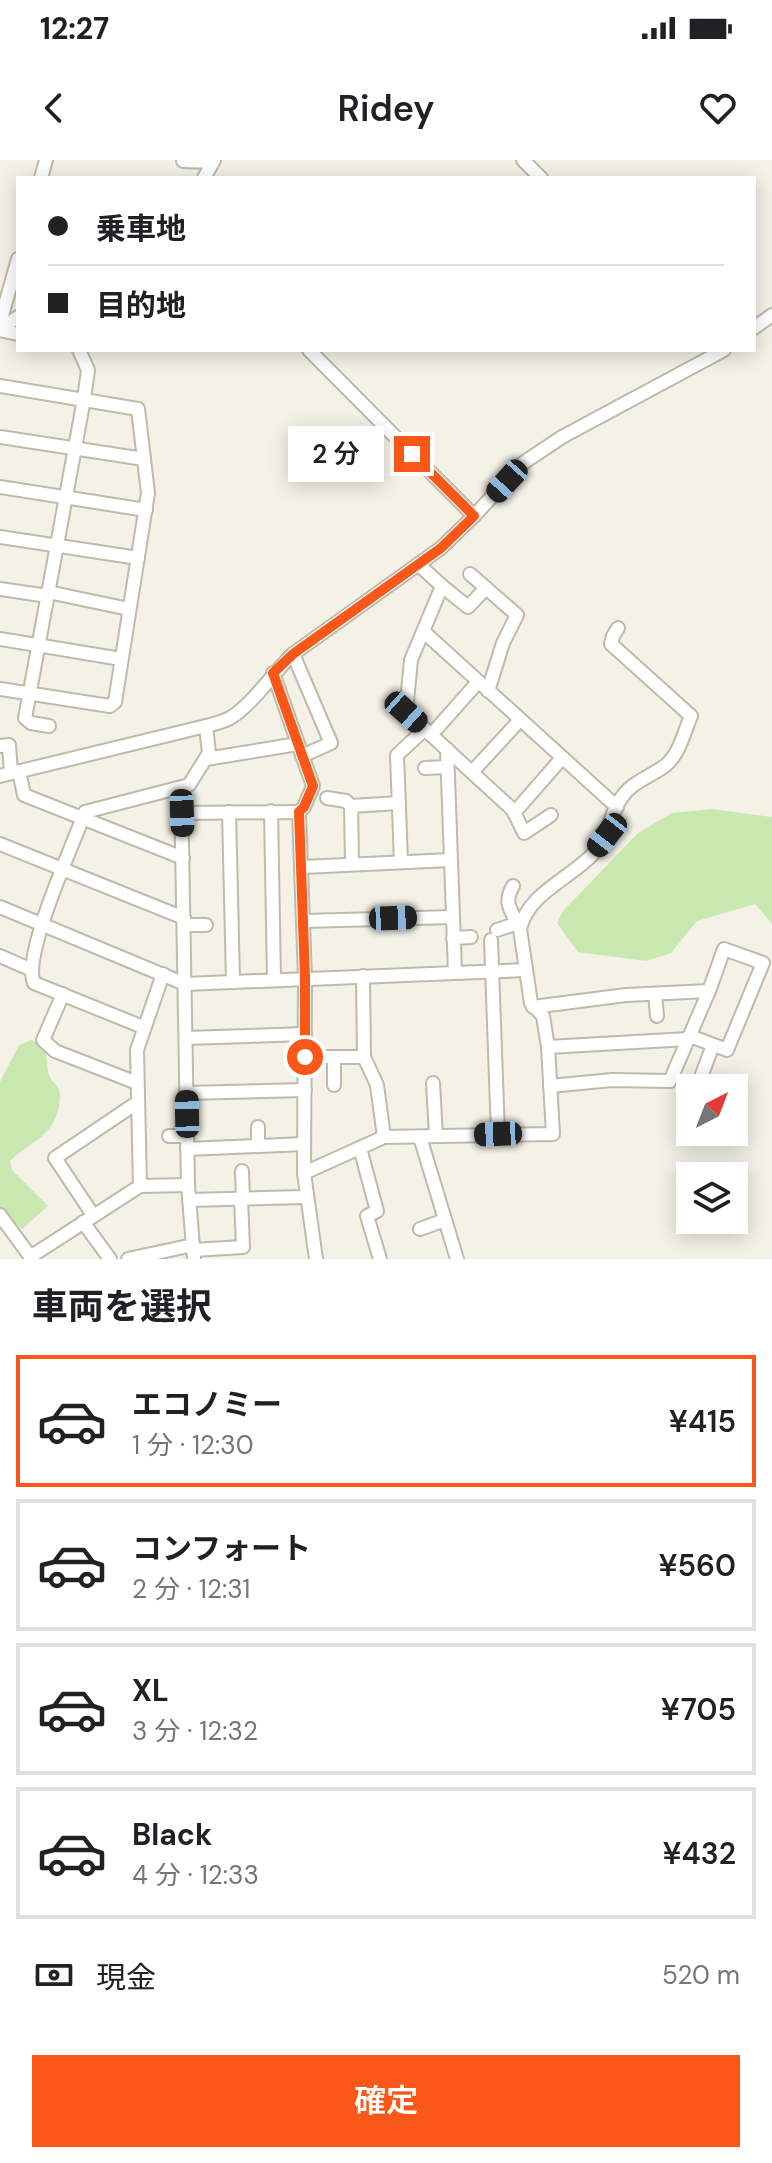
<!DOCTYPE html>
<html lang="ja">
<meta charset="utf-8">
<style>
:root{--surface:#fff;--page:#f6f6f6;--text:#202124;--muted:#757577;--line:#e0e0e0;--accent:#fa5718}
body{margin:0;font-family:"DM Sans","Noto Sans JP",sans-serif;background:var(--page);color:var(--text);height:100vh;display:flex;flex-direction:column;font-size:30px;white-space:nowrap}
*{box-sizing:border-box;margin:0}
p{font-size:26px;color:var(--muted)}
.icon{flex:none;width:44px;height:44px;fill:none;stroke:currentColor;stroke-width:2;stroke-linecap:round;stroke-linejoin:round}
.map{position:relative;height:1099px;overflow:hidden}
.drawer{display:flex;flex-direction:column;background:var(--surface);flex:1}
.drawer>*{flex:none}
.hud{position:absolute;left:16px;top:16px;width:740px;height:176px;border-radius:0px;box-shadow:0 4px 20px #0003;display:grid;align-content:center;height:176px;padding:0 32px;background:var(--surface)}
.needle{width:52px;rotate:42deg}
.buttons{position:absolute;left:676px;top:914px;display:grid;gap:16px}
.buttons a{display:grid;place-items:center;width:72px;height:72px;border-radius:0px;background:var(--surface);box-shadow:0 4px 20px #0003;font-size:40px}
.end{position:absolute;width:36px;height:36px;margin:-18px;border:10px solid #fa5718;background:#fff;box-shadow:0 0 0 4px #fff}
.from{border-radius:50%}
.bubble{position:absolute;height:56px;border-radius:0px;background:var(--surface);box-shadow:0 4px 20px #0003;font-size:26px;font-weight:600;line-height:56px;text-align:center}
.car{position:absolute;width:24px;height:48px;margin:-24px -12px;border-radius:10px;box-shadow:0 0 6px 2px #0007;background:linear-gradient(#222 24%,#8ab4d8 0 40%,#222 0 76%,#8ab4d8 0 86%,#222 0)}
.hud b{display:flex;align-items:center;gap:28px;height:76px;font-size:30px}
.hud b+b{border-top:2px solid var(--line)}
.hud i{width:20px;height:20px;background:var(--text)}
ul{padding:0;list-style:none}
li{display:flex;align-items:center;gap:24px;height:132px;margin:0 16px 12px;padding:0 16px;border:4px solid var(--line);border-radius:0px}
li div{flex:1}
li b{display:block;font-size:30px}
li em{font-style:normal;font-weight:600}
li.on{border-color:var(--accent)}
li>.icon{width:72px;height:72px;stroke-width:1.5}
h2{padding:0 32px;font-size:36px;line-height:96px}
.pay{display:flex;align-items:center;gap:20px;height:88px;padding:0 32px;font-size:30px}
.pay p{margin-inline-start:auto}
.action{display:flex;gap:16px;margin-top:auto;padding:16px 32px}
.action a{flex:1;height:92px;border-radius:0px;background:var(--accent);color:#fff;font-size:32px;font-weight:600;line-height:92px;text-align:center}
.status{display:flex;justify-content:space-between;align-items:center;height:56px;padding:0 40px;background:var(--surface);direction:ltr}
.status svg{height:22px;fill:currentColor}
header{display:flex;justify-content:space-between;align-items:center;height:104px;padding:0 32px;background:var(--surface);font-size:36px;font-weight:600}
.map>svg:first-child{display:block}
.green{fill:#c8e8b0}
.lines{fill:none;stroke-linecap:round;stroke-linejoin:round}
.minor-casing{stroke:#bfbbaa;stroke-width:16}
.minor{stroke:#fff;stroke-width:12}
.route{stroke:#fa5718;stroke-width:10}
</style>
<div class="status"><b>12:27</b><svg viewBox="0 0 49 12"><path d="M0 12V9h3v3zM5 12V6h3v6zM10 12V3h3v9zM15 12V0h3v12zM26 1h20v11H26zM47 4h2v5h-2z"/></svg></div>
<header><svg class="icon" aria-label="back" viewBox="0 0 24 24"><path d="M15 5l-7 7 7 7"/></svg>Ridey<svg class="icon" aria-label="heart" viewBox="0 0 24 24"><path d="M12 20l-8-8c-3-5 5-10 8-4 3-6 11-1 8 4z"/></svg></header>
<div class="map">
<svg width="772" height="1099" viewBox="0 0 772 1099">
<rect width="100%" height="100%" fill="#f4f1e7"/>
<!-- green -->
<g class="green">
<path d="M712 649 772 657V764L755 744 697 761 671 793 646 801 578 792 557 763 563 751 638 673 672 653Z"/>
<path d="M31 880C54 891 43 900 50 917 51 921 56 924 58 927 61 933 60 940 59 946 52 979 31 980 10 1001L12 1010 48 1046 22 1069 0 1050V922L19 885Z"/>
</g>
<g class="lines">
<!-- minor casing -->
<g class="minor-casing">
<g id="minor">
<path d="M523 0 541 18"/>
<path d="M183 1 213 2"/>
<path d="M41 18 46 0"/>
<path d="M204 18 214 0"/>
<path d="M0 163 18 99"/>
<path d="M754 168 772 155"/>
<path d="M0 169 18 157"/>
<path d="M0 170 18 174"/>
<path d="M309 190 474 356"/>
<path d="M0 226 138 249 148 333 115 542 110 546 0 529"/>
<path d="M0 277 144 299"/>
<path d="M0 327 146 350"/>
<path d="M0 377 138 398"/>
<path d="M418 404 442 426 411 500 406 552 513 650 524 673 551 655"/>
<path d="M470 414 486 428"/>
<path d="M442 426 468 447 486 428 517 455 503 483 488 531"/>
<path d="M0 429 48 436"/>
<path d="M48 432 129 449"/>
<path d="M424 472 617 647"/>
<path d="M0 479 121 499"/>
<path d="M293 494 331 583 302 596"/>
<path d="M273 513 313 626 304 647 299 652 305 818 304 1013 316 1099"/>
<path d="M49 566 31 563 25 558 84 239 88 210 79 190"/>
<path d="M431 575 478 522"/>
<path d="M0 586 9 585 11 613"/>
<path d="M447 589 455 812"/>
<path d="M206 599 298 584"/>
<path d="M425 608 447 607"/>
<path d="M19 611 24 635 183 698"/>
<path d="M472 612 520 560"/>
<path d="M0 616 206 566C214 564 223 562 230 558 250 547 275 511 293 494L441 388 474 356 523 303 562 277 724 190"/>
<path d="M181 629 188 1025 194 1099"/>
<path d="M327 638 346 641 351 646"/>
<path d="M271 651 274 819"/>
<path d="M229 652 233 821"/>
<path d="M182 653 299 652"/>
<path d="M514 653 562 598"/>
<path d="M0 684 184 758"/>
<path d="M401 702 397 595 425 569"/>
<path d="M352 704 351 646 399 643"/>
<path d="M303 707 450 700"/>
<path d="M513 726C502 745 513 751 520 769"/>
<path d="M0 747 185 824 526 810"/>
<path d="M304 761 453 757"/>
<path d="M184 765H206"/>
<path d="M497 770 518 763"/>
<path d="M453 778 471 777"/>
<path d="M491 780 498 974"/>
<path d="M0 796 32 810"/>
<path d="M363 816 364 897 377 925 384 977"/>
<path d="M63 834 43 880 55 891 137 923"/>
<path d="M655 834 657 856"/>
<path d="M533 847 626 835 709 831"/>
<path d="M143 867 34 823C22 795 73 685 85 652L189 625 209 593 206 566"/>
<path d="M186 878 305 874"/>
<path d="M548 887 688 879"/>
<path d="M305 897H364"/>
<path d="M433 923 436 976"/>
<path d="M334 925V897"/>
<path d="M698 925 713 885"/>
<path d="M550 926 612 920 670 921 709 831 724 789 763 803 727 890 690 876"/>
<path d="M186 933 305 930"/>
<path d="M258 967V986"/>
<path d="M169 976H187"/>
<path d="M420 977 457 1099"/>
<path d="M360 988 377 1051 367 1056 380 1099"/>
<path d="M187 989 304 984"/>
<path d="M242 1011 243 1039"/>
<path d="M304 1013 384 977 553 974 548 887 543 856 531 843 520 769C528 734 567 720 591 696 611 675 608 655 622 637 633 621 652 616 666 605 680 593 684 572 691 556L611 484 613 476 618 468"/>
<path d="M140 1026 137 890 163 814"/>
<path d="M189 1040 306 1037"/>
<path d="M0 1055 32 1099"/>
<path d="M93 1055 55 998 138 942"/>
<path d="M83 1062 110 1099"/>
<path d="M420 1069 445 1060"/>
<path d="M193 1090 243 1087 241 1038"/>
<path d="M30 1097 140 1026 188 1025"/>
<path d="M128 1099 193 1085"/>
</g>
</g>
<!-- minor -->
<use href="#minor" class="minor"/>
</g>
<g class="lines">
<!-- route -->
<path class="route" d="M305 897V818L299 652 304 647 313 626 273 513 293 494 441 388 474 356 412 294"/>
</g>
</svg>
<div class="buttons">
<a><svg class="needle" viewBox="-14 -14 28 28"><path d="M0-13l5 13h-10z" fill="#e53935"/><path d="M0 13l5-13h-10z" fill="#757577"/></svg></a>
<a><svg class="icon" aria-label="layers" viewBox="0 0 24 24"><path d="M12 4l9 5-9 5-9-5zM3 14l9 5 9-5"/></svg></a>
</div>
<i class="end from" style="left:305px;top:897px"></i>
<i class="end" style="left:412px;top:294px"></i>
<div class="bubble" style="left:288px;top:266px;width:96px">2 分</div>
<i class="car" style="left:507px;top:321px;rotate:222deg"></i>
<i class="car" style="left:406px;top:552px;rotate:132deg"></i>
<i class="car" style="left:182px;top:653px;rotate:178deg"></i>
<i class="car" style="left:607px;top:675px;rotate:218deg"></i>
<i class="car" style="left:393px;top:758px;rotate:88deg"></i>
<i class="car" style="left:187px;top:954px;rotate:359deg"></i>
<i class="car" style="left:498px;top:974px;rotate:268deg"></i>
<div class="hud">
<b><i class="from"></i>乗車地</b>
<b><i></i>目的地</b>
</div>
</div>
<section class="drawer">
<h2>車両を選択</h2>
<ul>
<li class="on"><svg class="icon" aria-label="car" viewBox="0 0 24 24"><path d="M5 17H2v-5l4-1 3-4h7l3 4 3 1v5h-3M9 17h6M6 11h13"/><circle cx="7" cy="17" r="2"/><circle cx="17" cy="17" r="2"/></svg><div><b>エコノミー</b><p>1 分 · 12:30</p></div><em>¥415</em></li>
<li><svg class="icon" aria-label="car" viewBox="0 0 24 24"><path d="M5 17H2v-5l4-1 3-4h7l3 4 3 1v5h-3M9 17h6M6 11h13"/><circle cx="7" cy="17" r="2"/><circle cx="17" cy="17" r="2"/></svg><div><b>コンフォート</b><p>2 分 · 12:31</p></div><em>¥560</em></li>
<li><svg class="icon" aria-label="car" viewBox="0 0 24 24"><path d="M5 17H2v-5l4-1 3-4h7l3 4 3 1v5h-3M9 17h6M6 11h13"/><circle cx="7" cy="17" r="2"/><circle cx="17" cy="17" r="2"/></svg><div><b>XL</b><p>3 分 · 12:32</p></div><em>¥705</em></li>
<li><svg class="icon" aria-label="car" viewBox="0 0 24 24"><path d="M5 17H2v-5l4-1 3-4h7l3 4 3 1v5h-3M9 17h6M6 11h13"/><circle cx="7" cy="17" r="2"/><circle cx="17" cy="17" r="2"/></svg><div><b>Black</b><p>4 分 · 12:33</p></div><em>¥432</em></li>
</ul>
<div class="pay"><svg class="icon" aria-label="cash" viewBox="0 0 24 24"><path d="M3 7h18v10H3z"/><circle cx="12" cy="12" r="2"/></svg>現金<p>520 m</p></div>
<div class="action"><a>確定</a></div>
</section>
